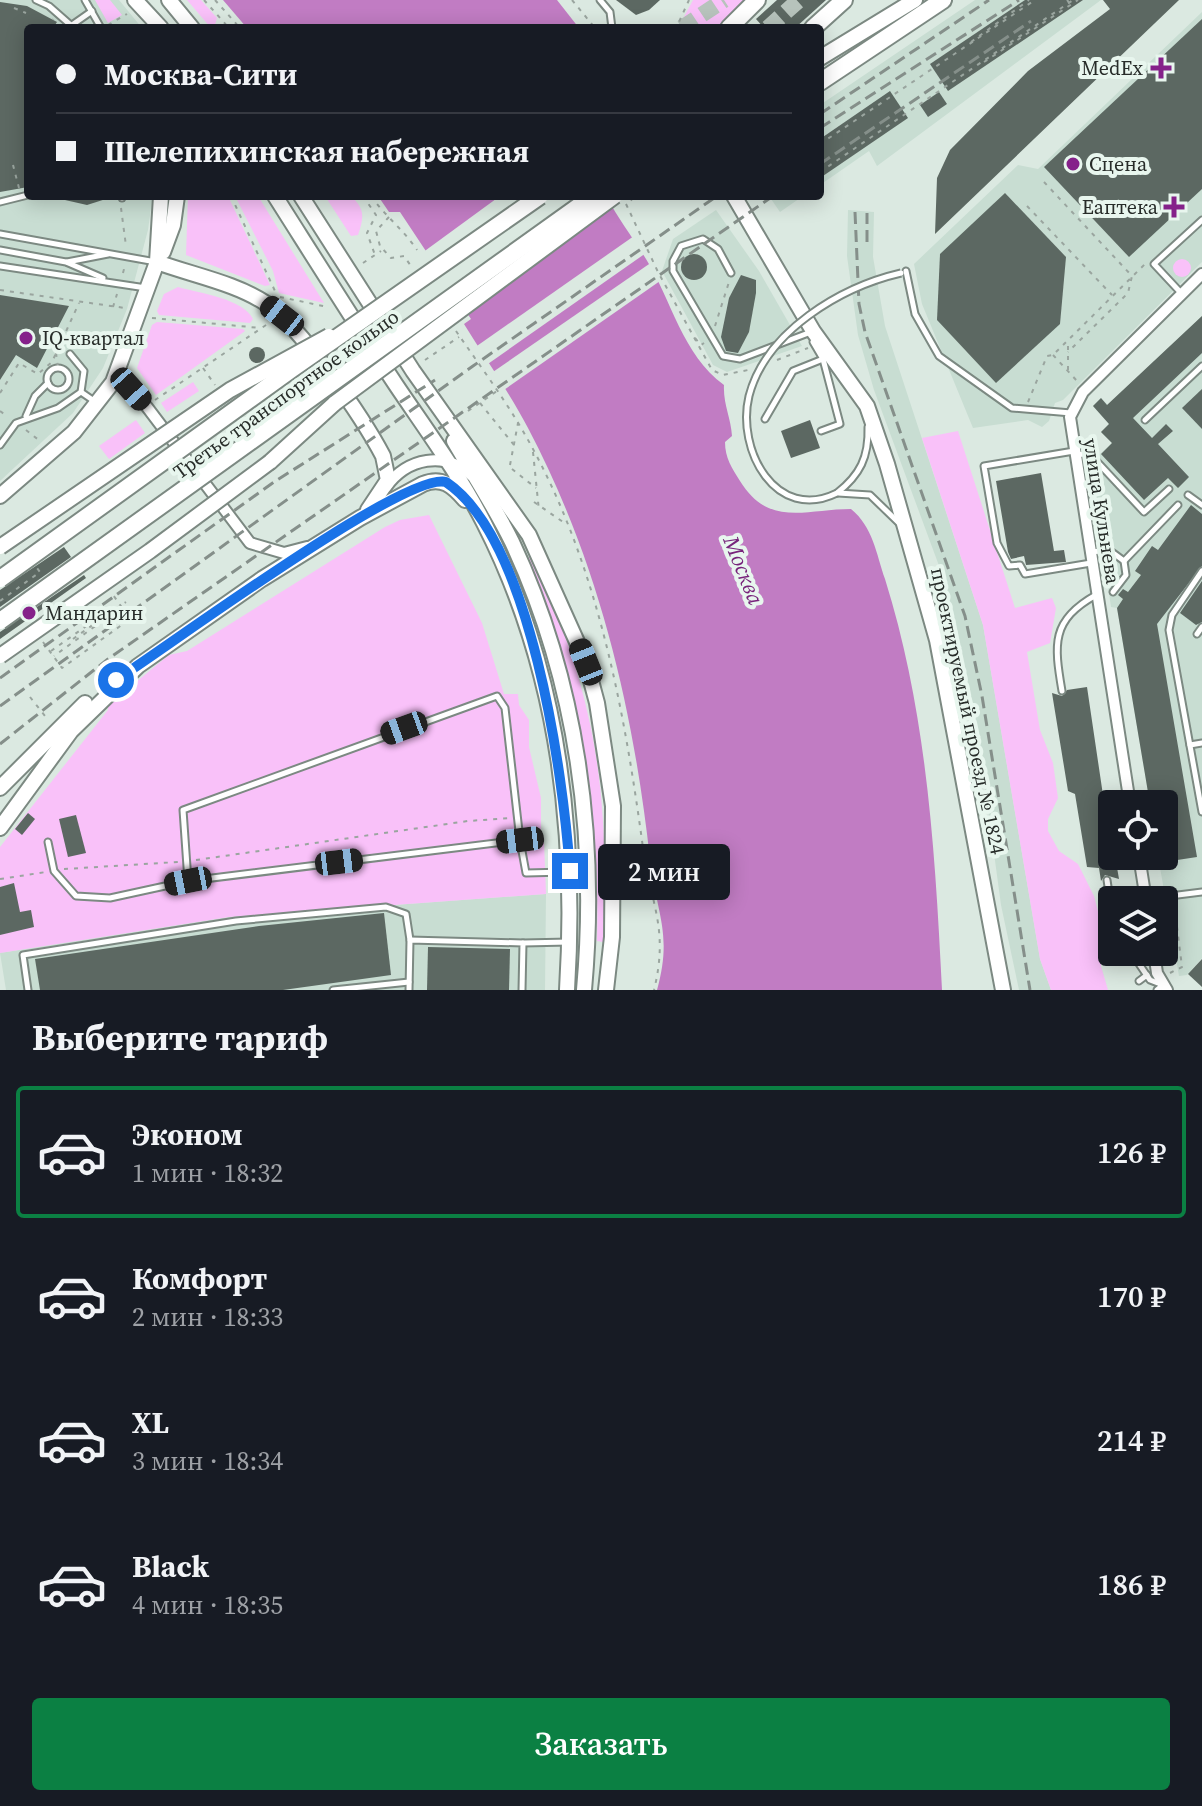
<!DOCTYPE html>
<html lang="ru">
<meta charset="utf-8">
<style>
:root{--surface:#171b24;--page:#20242c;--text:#f1f3f6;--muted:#9ea1a6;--line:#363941;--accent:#0b8043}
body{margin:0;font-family:"Source Serif 4",serif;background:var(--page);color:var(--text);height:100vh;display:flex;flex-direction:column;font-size:30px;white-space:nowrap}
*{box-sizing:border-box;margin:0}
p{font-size:26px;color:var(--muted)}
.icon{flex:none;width:44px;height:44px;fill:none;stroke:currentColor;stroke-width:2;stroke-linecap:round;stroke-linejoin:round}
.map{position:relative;height:990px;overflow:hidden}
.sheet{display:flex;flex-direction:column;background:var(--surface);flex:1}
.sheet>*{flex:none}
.banner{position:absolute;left:24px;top:24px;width:800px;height:176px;border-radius:8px;box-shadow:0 4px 20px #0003;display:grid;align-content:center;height:176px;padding:0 32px;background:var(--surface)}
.fabs{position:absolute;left:1098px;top:790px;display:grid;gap:16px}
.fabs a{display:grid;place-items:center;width:80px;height:80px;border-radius:8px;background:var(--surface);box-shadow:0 4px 20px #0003;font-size:40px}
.end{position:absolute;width:36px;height:36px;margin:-18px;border:10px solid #1a73e8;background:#fff;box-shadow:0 0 0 4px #fff}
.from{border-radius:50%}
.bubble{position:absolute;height:56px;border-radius:8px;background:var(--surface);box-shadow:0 4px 20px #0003;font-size:26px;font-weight:600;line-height:56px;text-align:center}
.car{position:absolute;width:24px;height:48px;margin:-24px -12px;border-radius:10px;box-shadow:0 0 6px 2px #0007;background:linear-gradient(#222 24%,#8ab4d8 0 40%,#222 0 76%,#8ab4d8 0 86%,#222 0)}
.banner b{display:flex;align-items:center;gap:28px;height:76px;font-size:30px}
.banner b+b{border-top:2px solid var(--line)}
.banner i{width:20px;height:20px;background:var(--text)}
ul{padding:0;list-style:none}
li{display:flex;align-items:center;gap:24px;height:132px;margin:0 16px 12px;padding:0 16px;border:4px solid transparent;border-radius:8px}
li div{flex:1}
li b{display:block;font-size:30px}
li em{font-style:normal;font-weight:600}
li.current{border-color:var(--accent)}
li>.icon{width:72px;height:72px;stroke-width:1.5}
h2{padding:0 32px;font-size:36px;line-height:96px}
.cta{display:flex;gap:16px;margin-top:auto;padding:16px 32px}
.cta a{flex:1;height:92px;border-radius:8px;background:var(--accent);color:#fff;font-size:32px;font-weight:600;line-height:92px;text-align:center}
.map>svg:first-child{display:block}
.built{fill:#c8ddd2}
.green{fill:#f9c1f9}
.water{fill:#c17cc3}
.pier{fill:#dbe9e1}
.building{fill:#5c6862}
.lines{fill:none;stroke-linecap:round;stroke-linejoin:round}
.primary-tunnel{stroke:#b7c3bc;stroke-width:16;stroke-dasharray:16 8;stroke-linecap:butt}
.lane-casing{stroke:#7c8982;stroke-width:9}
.street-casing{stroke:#7c8982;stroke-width:14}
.secondary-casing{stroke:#7c8982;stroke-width:18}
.primary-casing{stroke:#7c8982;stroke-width:20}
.path{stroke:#9aa59f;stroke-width:2;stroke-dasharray:4 6;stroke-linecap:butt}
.lane{stroke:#fff;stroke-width:5}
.street{stroke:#fff;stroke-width:10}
.secondary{stroke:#fff;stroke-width:14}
.primary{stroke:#fff;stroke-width:16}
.rail{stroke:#858f8a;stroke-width:3;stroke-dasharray:12 6;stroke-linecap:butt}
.lane-bridge-casing{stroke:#7c8982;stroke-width:9;stroke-linecap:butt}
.secondary-bridge-casing{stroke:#7c8982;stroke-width:18;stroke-linecap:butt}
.primary-bridge-casing{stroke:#7c8982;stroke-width:20;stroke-linecap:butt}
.path-bridge{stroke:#9aa59f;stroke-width:2;stroke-dasharray:4 6;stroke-linecap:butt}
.lane-bridge{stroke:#fff;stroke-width:5}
.secondary-bridge{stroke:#fff;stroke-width:14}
.primary-bridge{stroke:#fff;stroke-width:16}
.route{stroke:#1a73e8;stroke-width:10}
.poi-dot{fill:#85218a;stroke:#e8f6ee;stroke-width:3}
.labels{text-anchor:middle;stroke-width:8;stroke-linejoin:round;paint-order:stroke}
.poi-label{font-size:20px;fill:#272c29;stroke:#e8f6ee;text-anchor:start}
.street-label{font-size:20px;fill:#272c29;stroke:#e8f6ee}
.water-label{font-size:22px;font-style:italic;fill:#77247b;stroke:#e8f6ee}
</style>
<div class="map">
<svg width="1202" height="990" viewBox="0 0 1202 990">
<rect width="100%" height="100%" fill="#dbe9e1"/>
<!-- built -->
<g class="built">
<path d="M0 0H119L142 28H28V196H152V201L148 230 127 309 103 368 73 413 0 481Z"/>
<path d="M975 0H1101L877 166 869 151 820 185V105Z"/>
<path d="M1202 12V262L1063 400 1055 403 1049 421 1042 427 1028 420 973 428 922 304 914 264 1018 165 1038 169Z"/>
<path d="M769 196H803L780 212Z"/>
<path d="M716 210 759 271 802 346 727 372 713 365 662 271 673 239Z"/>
<path d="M848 210 874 212 873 257 885 326 983 625 1040 959 1051 990H1019L1001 905 976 720 956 630 938 563 874 390 858 335 847 256Z"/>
<path d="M1202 316V958L1187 975 1179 976 1158 856H1164V804H1150L1117 608 1111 607 1090 463 1112 443 1101 432 1109 424 1093 406 1101 398 1108 405Z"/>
<path d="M546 894 545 990H6L0 953 229 917Z"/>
</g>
<!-- green -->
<g class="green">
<path d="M95 0H110L122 15 108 23Z"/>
<path d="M187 0H201L217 18 214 28H211Z"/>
<path d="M693 0H743L745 1 720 28H678Z"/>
<path d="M188 196H228L270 285 265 286 186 255Z"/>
<path d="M235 196H258L324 303 279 293 273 271Z"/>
<path d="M325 196H351C365 209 364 217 358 235L351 236Z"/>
<circle cx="1182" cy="268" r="9"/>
<path d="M178 287C199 293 244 299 253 319L250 323 159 315 157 311 164 294Z"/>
<path d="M157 322 243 329 245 331 156 395 137 368 152 325Z"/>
<path d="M193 382 199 391 167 412 161 403Z"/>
<path d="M136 420 145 433 109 459 99 446Z"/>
<path d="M958 431 1015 608 1052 598 1056 608 1050 643 1027 652 1040 730 1053 763 1058 798 1048 819V831L1059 851 1078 864 1094 896 1103 931 1101 966 1108 990H1051L1040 959 983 625 922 438Z"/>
<path d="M429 515 482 623 504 694H518L519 705 529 720V747L541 798V834L538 842H544L546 894 229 917 0 953V847L108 710V705L169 655 187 651 385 527 400 520Z"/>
<path d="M531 556C596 691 610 794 603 942L597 941C601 807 575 683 528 558Z"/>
</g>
<!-- water -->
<g class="water">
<path d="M223 0H557L579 28H247Z"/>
<path d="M378 196H606C618 218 633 238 646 259 672 301 682 354 724 385 723 404 731 418 732 436L725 442C725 458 732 468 740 481 769 528 806 509 851 509 873 527 876 553 885 579 927 713 935 851 942 990H657C673 933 656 913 650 859 633 707 599 563 528 428 509 392 485 358 464 324L471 319 400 212H389Z"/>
</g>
<!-- pier -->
<g class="pier">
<path d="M500 196H610L615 205 464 315 422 253Z"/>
<path d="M634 236 646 253 485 366 474 348Z"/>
<path d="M652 262 660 281 501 392 490 374Z"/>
</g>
<!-- building -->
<g class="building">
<path d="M616 0H660L649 10 636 15Z"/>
<path d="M777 0H826L795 28H764L756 19Z"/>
<path d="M1025 0H1083L948 91 930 64Z"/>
<path d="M1103 0H1179L935 234 937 178 950 150 1028 71 1110 9Z"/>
<path d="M0 2 27 6 57 22 53 28H28V187L0 192Z"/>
<path d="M1202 19V189L1129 257 1044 167Z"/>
<path d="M890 91 908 118 820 178V139Z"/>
<path d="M939 92 947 104 928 117 920 105Z"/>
<path d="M1005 193 1066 257 1060 324 996 383 937 320 940 254Z"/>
<path d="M65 196H108L109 198 87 205 65 200Z"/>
<circle cx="694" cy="267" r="13"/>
<path d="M741 275 756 280V293L749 332 738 353 726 351 721 337 729 298Z"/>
<path d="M0 295 69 306 37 368 16 355 0 380Z"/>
<path d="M1202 316V353L1133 418 1152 438 1166 424 1173 431 1158 444 1189 477 1178 488 1168 478 1144 500 1101 454 1112 443 1101 432 1109 424 1093 406 1101 398 1107 405Z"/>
<circle cx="257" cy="355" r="8"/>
<path d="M1202 389V429L1182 408Z"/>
<path d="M810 420 820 448 791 458 781 431Z"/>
<path d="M1041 473 1054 551 1064 550 1066 562 1026 565 1024 556 1011 559 1008 552 996 481Z"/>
<path d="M1191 505 1202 514V566L1157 624 1197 857 1164 862V804H1150L1117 608 1123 599 1118 595 1123 589 1128 592 1141 575 1135 571 1152 546 1158 550Z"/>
<path d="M64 547 71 557 0 607V590Z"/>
<path d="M84 575 86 578 0 639V632Z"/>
<path d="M1202 581V622L1196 625 1180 613Z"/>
<path d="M1087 687 1112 856H1115L1119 879 1105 875 1101 881 1099 868 1087 867 1075 794 1068 791 1052 693 1062 696 1067 690Z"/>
<path d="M28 813 35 819 22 835 15 829Z"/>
<path d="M76 815 86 853 68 857 59 819Z"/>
<path d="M14 883 20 912 31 910 34 927 0 935V887Z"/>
<path d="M384 913 391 975 283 990H40L35 959 259 926Z"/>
<path d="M428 947 510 949 509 990H427Z"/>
<path d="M1202 959V987L1188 974Z"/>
</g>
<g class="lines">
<!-- primary-tunnel -->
<g class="primary-tunnel">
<path d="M682 28 724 0"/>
<path d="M768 28 799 0"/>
</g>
<!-- lane casing -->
<g class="lane-casing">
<g id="lane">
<path d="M36 0 49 6 74 28"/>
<path d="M85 0 101 28"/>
<path d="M600 0 610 12 612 28"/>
<path d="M72 25 92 11"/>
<path d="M122 198V196"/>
<path d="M0 202 28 195"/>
<path d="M0 234 156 262"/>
<path d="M0 250 66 262 103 278"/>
<path d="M67 262 108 254"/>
<path d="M0 266 146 288"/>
<path d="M906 271 915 314 939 356 1012 408 1071 413"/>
<path d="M731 273 718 249 703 239 681 246 673 261V271L723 356 740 359 811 332"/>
<path d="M1182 294 1154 264 1202 220"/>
<path d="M813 342 823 359 840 424 821 431"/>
<circle cx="58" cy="379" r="11"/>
<path d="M81 392 97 403"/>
<path d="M26 416 35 396 48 383"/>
<path d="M765 419 793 371 823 359"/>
<path d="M1145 420 1202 366"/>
<path d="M0 445 16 423 58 408 81 392 84 371 70 354"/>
<path d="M1074 451 984 466 997 543 1009 566 1020 565 1025 574 1091 563"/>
<path d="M1077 455 1089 453 1144 512 1169 489"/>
<path d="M837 493C860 475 869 457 868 427"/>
<path d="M838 493 870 495 900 524"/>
<path d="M1188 495 1202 505"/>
<path d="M1091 552 1109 550 1124 561 1178 505"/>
<path d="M1202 571 1172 615 1169 630 1202 812"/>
<path d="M1113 592 1126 575 1124 561"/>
<path d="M1197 634 1202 627"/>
<path d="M1062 691C1054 644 1051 620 1096 595"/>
<path d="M1190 745 1202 743"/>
<path d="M520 840 505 708 497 696 183 810 188 881 520 840 526 873 566 872"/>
<path d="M48 842 54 871 76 896 110 898 188 881"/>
<path d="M1107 880 1112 913"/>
<path d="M1146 899 1202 892"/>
<path d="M523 943 569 942"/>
<path d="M1131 952 1150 980 1163 985 1157 990"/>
<path d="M1139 981 1147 975"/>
<path d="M28 990 23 955 236 921 386 907 406 914 410 940"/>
<path d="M333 990 409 982"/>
<path d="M409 990 410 940 523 943 522 990"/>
</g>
</g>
<!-- street casing -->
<g class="street-casing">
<g id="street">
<path d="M116 377 147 407 250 543 284 553 307 547"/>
<path d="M386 487C407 458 445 450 472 476"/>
<path d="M1130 804 1070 417 1083 392 1202 274"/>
<path d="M1139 856 1146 900"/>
<path d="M1154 952 1157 973 1167 990"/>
</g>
</g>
<!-- secondary casing -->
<g class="secondary-casing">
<g id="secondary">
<path d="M135 0 161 28"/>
<path d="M169 0 192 28"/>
<path d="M820 58 915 0"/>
<path d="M275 196C315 259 355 323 396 385 427 431 459 474 484 523 558 668 577 830 567 990"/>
<path d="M301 196 413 371 529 535 586 662 597 703 613 806 612 937 606 990"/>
<path d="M734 196 813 331 867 406 887 464 937 640 1003 990"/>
<path d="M163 252 173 225 177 196"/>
<path d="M157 262C192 275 236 283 267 304 301 327 363 418 383 456L388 480 368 510"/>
<path d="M454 441C473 474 495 507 512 542 577 681 598 838 584 990"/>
<path d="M270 462 335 403"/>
<path d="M0 496 74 432 113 382 157 262 161 196"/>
<path d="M0 788 85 703"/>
<path d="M0 828 71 731 138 666 262 579 360 518 423 484C442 476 453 486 465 500"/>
</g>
</g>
<!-- primary casing -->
<g class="primary-casing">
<g id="primary">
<path d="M729 28 757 0"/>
<path d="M813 28 844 0"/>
<path d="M820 82 943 0"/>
</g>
</g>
<!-- path -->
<g class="path">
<path d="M204 0 229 28"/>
<path d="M215 0 240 28"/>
<path d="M572 0 595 28"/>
<path d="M14 8 26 13"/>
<path d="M108 25 127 14"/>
<path d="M47 28 53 19"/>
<path d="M217 28 221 19"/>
<path d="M672 28 678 24 689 0"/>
<path d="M971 42 1029 0"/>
<path d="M984 62 1078 0"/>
<path d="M26 65 28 61"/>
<path d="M820 144 1035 0"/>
<path d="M13 165 19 188"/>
<path d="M820 172 1073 0"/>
<path d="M1044 182 1132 276 1128 293 1068 352"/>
<path d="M231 196 275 291"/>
<path d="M363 196 376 215 367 233 375 255"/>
<path d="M371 196C385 216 403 229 417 250"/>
<path d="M629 198 636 203"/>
<path d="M626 204 658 272 712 370 723 375 748 370"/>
<path d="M1027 206 1112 295"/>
<path d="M121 208 126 246"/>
<path d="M389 217 376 231 380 246 391 258 404 256 413 269"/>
<path d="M363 263 381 251"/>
<path d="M123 273 124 269"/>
<path d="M0 290 125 308"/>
<path d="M280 297 328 307"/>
<path d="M113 307 117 294"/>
<path d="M152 318 261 328"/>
<path d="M715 326 729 282"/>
<path d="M456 331C476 360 498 390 517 421 595 550 623 700 643 848 651 905 669 929 654 990"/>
<path d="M695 338 701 345 704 343"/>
<path d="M56 353 58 368"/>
<path d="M1053 355 1078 382"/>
<path d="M425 360 459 337"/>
<path d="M777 360 808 348"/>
<path d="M203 368 215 385"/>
<path d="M1068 370V340"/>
<path d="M0 393 19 363 38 374 52 362 79 303"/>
<path d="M155 400 269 323"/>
<path d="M1028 402 1047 356 1053 355 1146 263"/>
<path d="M480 403 514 445"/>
<path d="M0 411 8 417"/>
<path d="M468 411 497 391"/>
<path d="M26 430 40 441"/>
<path d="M533 452 539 511"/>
<path d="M510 465 518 423"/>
<path d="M512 469 536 488"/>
<path d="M534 502 566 524"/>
<path d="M0 601 40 572 37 568"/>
<path d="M108 614 126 602"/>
<path d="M73 639 101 619"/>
<path d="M43 642 62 668 130 619 111 592"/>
<path d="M51 651 106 612 109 616 54 656"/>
<path d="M30 697 45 716"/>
<path d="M196 860 468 821 511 818"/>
<path d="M64 869 178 862"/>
<path d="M0 879 46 872"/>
<path d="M1170 973 1182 967 1174 903"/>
</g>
<!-- lane -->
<use href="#lane" class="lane"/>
<!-- street -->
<use href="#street" class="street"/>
<!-- secondary -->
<use href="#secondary" class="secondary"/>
<!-- primary -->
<use href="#primary" class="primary"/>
<!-- rail -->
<g class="rail">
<path d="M820 114 989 0"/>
<path d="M820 128 1019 0"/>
<path d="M820 164 1031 21"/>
<path d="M855 212 859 304 865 332 965 616 982 696 1030 990"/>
<path d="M867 242V213"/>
<path d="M0 678 274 482 435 380"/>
<path d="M0 706 473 366 717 196"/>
<path d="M0 744 108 659 773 196"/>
</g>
<!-- lane-bridge casing -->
<g class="lane-bridge-casing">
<path id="lane-bridge" d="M837 493C776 523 736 450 749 396 766 331 841 287 901 273"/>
</g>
<!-- secondary-bridge casing -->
<g class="secondary-bridge-casing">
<g id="secondary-bridge">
<path d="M335 403 615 196"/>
<path d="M0 547 230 390 329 336"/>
<path d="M0 656 150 551 270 462"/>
</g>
</g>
<!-- primary-bridge casing -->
<g class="primary-bridge-casing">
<g id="primary-bridge">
<path d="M0 579 292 369 540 196"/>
<path d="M0 621 593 196"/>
</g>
</g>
<!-- path-bridge -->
<path class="path-bridge" d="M1067 0 1071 5"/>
<!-- lane-bridge -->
<use href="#lane-bridge" class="lane-bridge"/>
<!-- secondary-bridge -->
<use href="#secondary-bridge" class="secondary-bridge"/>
<!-- primary-bridge -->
<use href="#primary-bridge" class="primary-bridge"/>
</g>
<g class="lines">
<!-- route -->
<path class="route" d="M116 680C165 649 405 471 446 482 532 540 563 774 570 871"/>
</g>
<!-- markers -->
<g class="poi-dot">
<path d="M1157 56h8v8h8v8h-8v8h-8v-8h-8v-8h8z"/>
<circle cx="1073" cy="164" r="8"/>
<path d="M1170 195h8v8h8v8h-8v8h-8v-8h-8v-8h8z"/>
<circle cx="26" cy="338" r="8"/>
<circle cx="29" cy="613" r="8"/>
</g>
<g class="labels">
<!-- poi labels -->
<g class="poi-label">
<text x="1143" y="75" text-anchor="end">MedEx</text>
<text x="1089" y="171">Сцена</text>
<text x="1158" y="214" text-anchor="end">Еаптека</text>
<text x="42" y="345">IQ-квартал</text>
<text x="45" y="620">Мандарин</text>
</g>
<!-- street labels -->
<g class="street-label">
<text transform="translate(286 394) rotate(-36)" y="7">Третье транспортное кольцо</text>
<text transform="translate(1102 511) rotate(81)" y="7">улица Кульнева</text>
<text transform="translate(968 711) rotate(78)" y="7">проектируемый проезд № 1824</text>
</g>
<!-- water labels -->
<g class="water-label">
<text transform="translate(744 570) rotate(68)" y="8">Москва</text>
</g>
</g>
</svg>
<div class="fabs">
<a><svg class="icon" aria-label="locate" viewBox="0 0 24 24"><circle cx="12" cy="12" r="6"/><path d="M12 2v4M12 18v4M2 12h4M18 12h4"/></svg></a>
<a><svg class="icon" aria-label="layers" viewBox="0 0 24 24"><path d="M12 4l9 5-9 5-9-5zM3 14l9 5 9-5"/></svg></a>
</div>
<i class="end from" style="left:116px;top:680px"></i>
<i class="end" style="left:570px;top:871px"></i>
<div class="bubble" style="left:598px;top:844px;width:132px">2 мин</div>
<i class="car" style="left:282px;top:316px;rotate:308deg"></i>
<i class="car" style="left:131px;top:389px;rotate:138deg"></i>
<i class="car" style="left:586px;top:662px;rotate:338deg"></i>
<i class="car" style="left:404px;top:728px;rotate:250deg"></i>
<i class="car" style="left:520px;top:840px;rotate:263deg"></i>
<i class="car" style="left:339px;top:862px;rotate:83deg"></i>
<i class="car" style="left:188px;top:881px;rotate:259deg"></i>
<div class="banner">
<b><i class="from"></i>Москва-Сити</b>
<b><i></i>Шелепихинская набережная</b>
</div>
</div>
<section class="sheet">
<h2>Выберите тариф</h2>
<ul>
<li class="current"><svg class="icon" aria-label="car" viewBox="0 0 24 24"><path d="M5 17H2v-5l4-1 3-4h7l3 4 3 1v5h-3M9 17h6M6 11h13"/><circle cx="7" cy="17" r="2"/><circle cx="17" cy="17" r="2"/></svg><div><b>Эконом</b><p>1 мин · 18:32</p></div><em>126 ₽</em></li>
<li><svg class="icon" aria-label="car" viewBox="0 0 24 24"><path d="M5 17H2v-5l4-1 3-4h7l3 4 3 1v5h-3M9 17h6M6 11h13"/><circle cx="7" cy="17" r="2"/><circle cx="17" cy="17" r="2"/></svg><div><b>Комфорт</b><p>2 мин · 18:33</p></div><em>170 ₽</em></li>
<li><svg class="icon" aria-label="car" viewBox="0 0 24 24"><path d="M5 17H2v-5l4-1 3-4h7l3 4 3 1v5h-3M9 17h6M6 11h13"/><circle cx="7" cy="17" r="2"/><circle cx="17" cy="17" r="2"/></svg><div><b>XL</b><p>3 мин · 18:34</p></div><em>214 ₽</em></li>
<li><svg class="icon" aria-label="car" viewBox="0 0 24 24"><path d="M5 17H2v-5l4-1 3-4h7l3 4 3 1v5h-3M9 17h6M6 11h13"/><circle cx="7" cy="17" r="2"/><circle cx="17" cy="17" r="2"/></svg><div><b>Black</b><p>4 мин · 18:35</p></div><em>186 ₽</em></li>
</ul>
<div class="cta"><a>Заказать</a></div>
</section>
